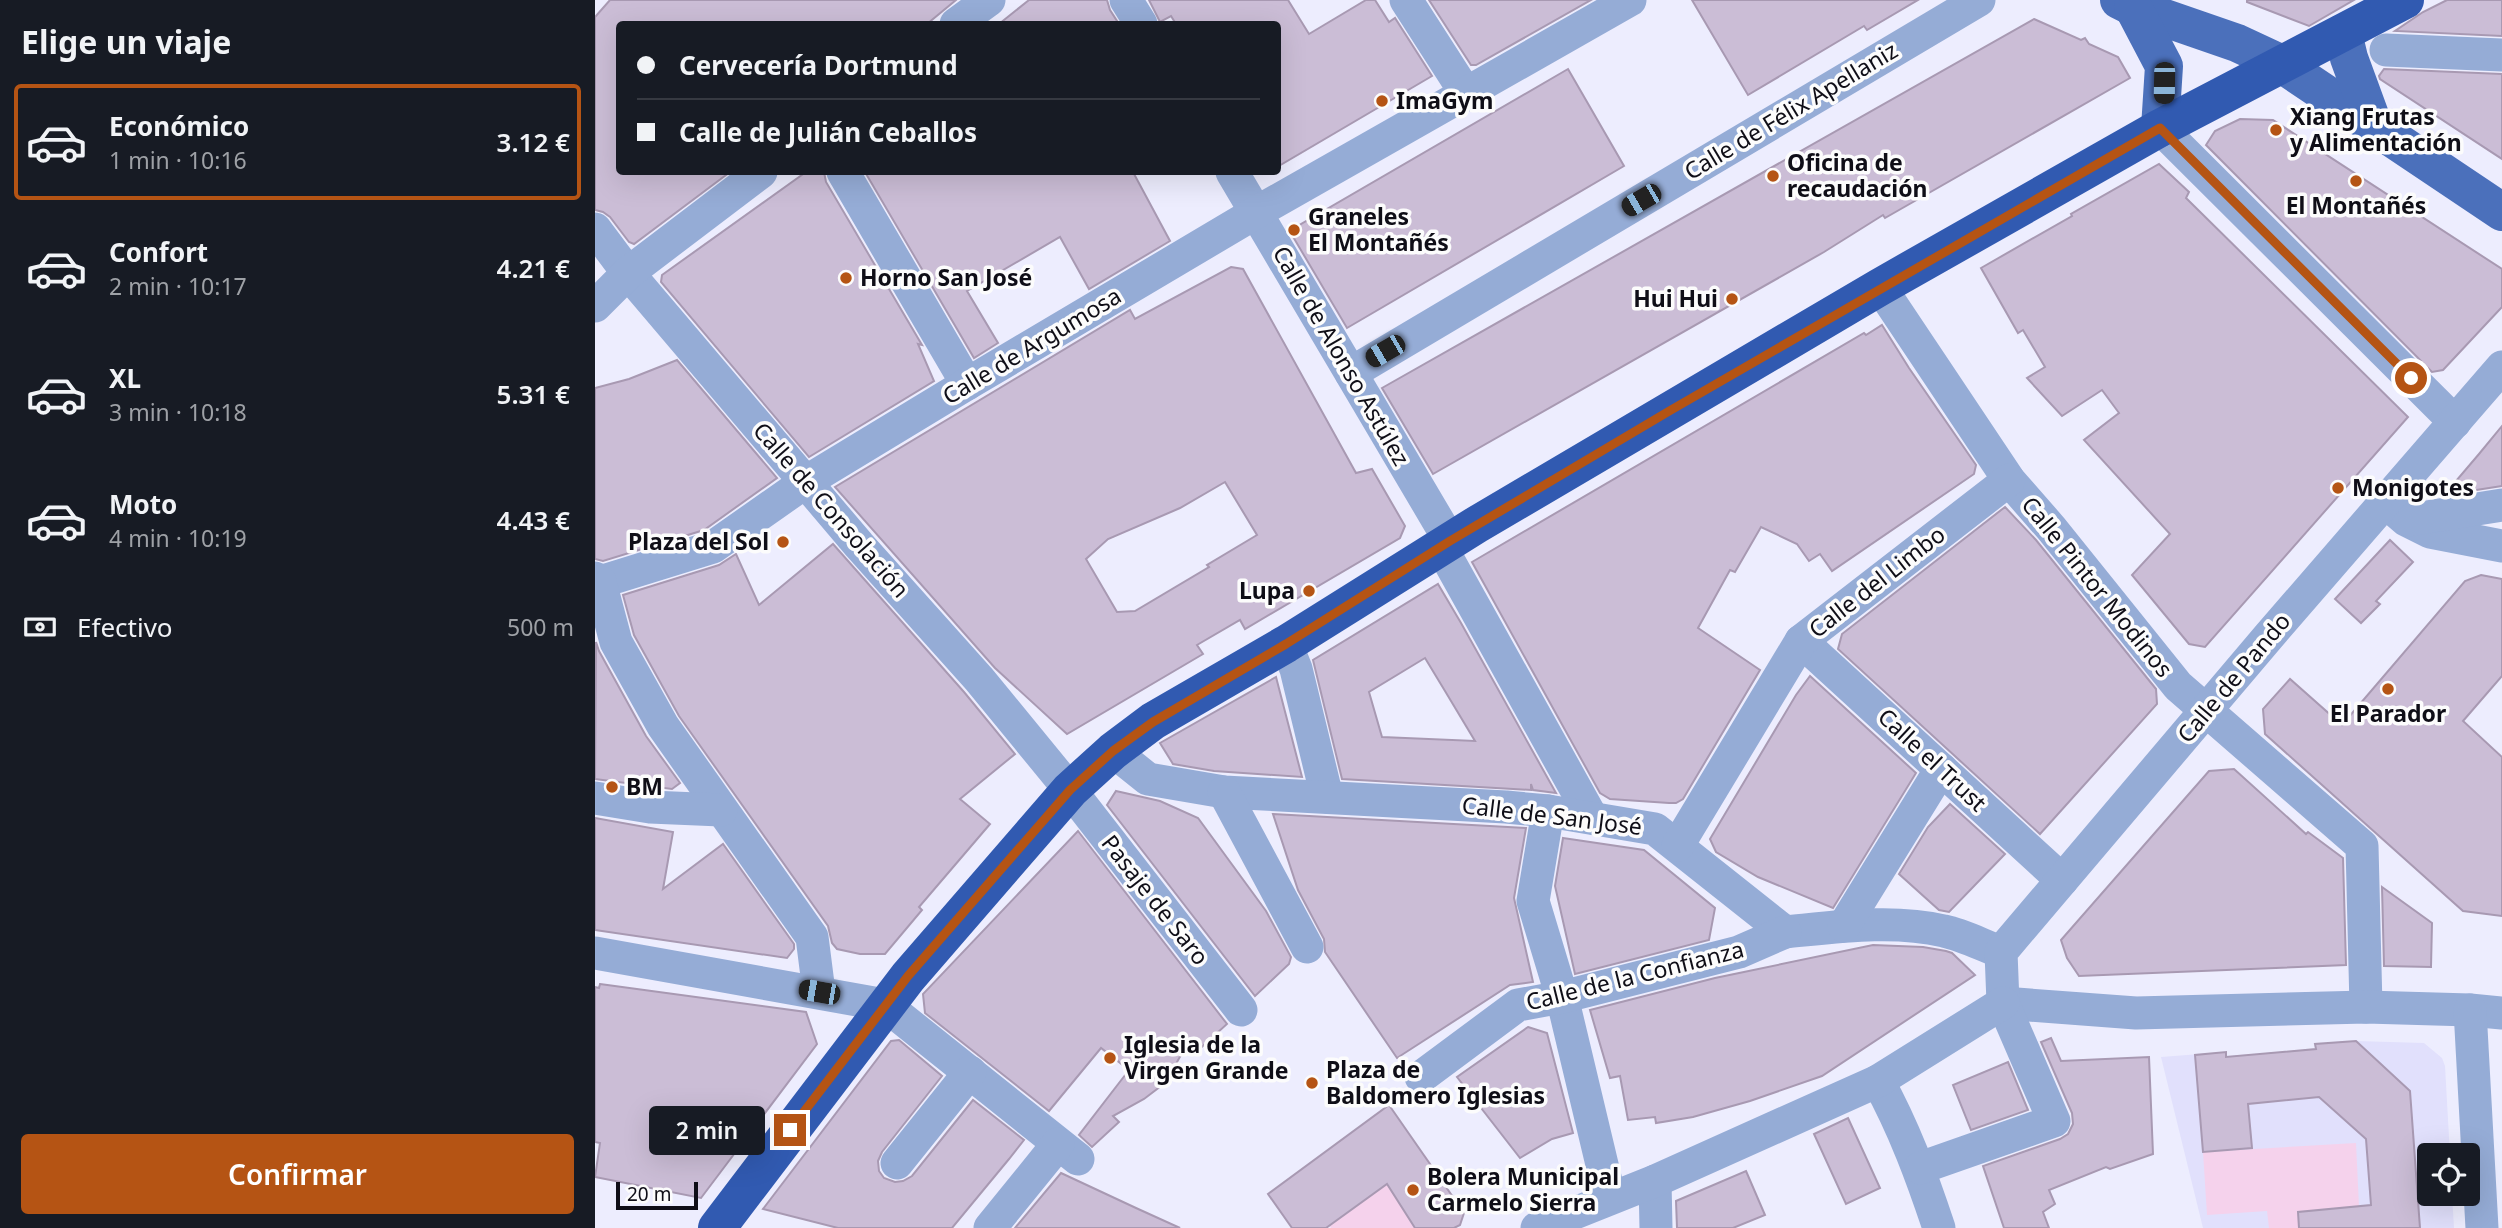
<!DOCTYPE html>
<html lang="es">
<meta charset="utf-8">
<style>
:root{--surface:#171b24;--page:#242831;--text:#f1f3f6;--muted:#9ea1a6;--line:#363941;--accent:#b55414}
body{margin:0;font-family:"Noto Sans",sans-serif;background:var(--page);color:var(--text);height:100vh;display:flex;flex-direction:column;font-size:26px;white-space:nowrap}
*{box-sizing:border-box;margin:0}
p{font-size:23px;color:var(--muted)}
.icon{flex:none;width:38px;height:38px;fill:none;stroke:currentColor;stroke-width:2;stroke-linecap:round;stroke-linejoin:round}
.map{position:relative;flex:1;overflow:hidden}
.drawer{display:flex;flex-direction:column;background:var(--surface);width:595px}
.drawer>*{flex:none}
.banner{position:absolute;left:21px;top:21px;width:665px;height:154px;border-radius:7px;box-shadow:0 7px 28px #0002;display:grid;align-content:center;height:154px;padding:0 21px;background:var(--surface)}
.controls{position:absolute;left:1822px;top:1143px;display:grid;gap:14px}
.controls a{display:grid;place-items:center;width:63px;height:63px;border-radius:7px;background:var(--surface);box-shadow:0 7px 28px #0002;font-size:35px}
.scale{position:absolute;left:21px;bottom:18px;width:82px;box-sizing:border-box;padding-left:7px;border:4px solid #0f0e17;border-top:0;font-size:19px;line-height:24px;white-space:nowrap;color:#0f0e17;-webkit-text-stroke:5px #fcfcfc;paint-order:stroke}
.end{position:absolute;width:32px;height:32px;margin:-16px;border:9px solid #b55414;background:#fff;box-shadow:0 0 0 4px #fff}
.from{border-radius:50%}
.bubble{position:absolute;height:49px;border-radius:7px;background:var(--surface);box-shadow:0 7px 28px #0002;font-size:23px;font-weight:600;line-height:49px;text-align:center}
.car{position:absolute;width:21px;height:42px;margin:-21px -10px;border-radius:9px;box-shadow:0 0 5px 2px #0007;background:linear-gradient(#222 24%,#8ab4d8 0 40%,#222 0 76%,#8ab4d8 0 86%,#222 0)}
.banner b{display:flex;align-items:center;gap:24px;height:66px;font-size:26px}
.banner b+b{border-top:2px solid var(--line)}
.banner i{width:18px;height:18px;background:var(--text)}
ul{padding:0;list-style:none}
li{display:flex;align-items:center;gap:21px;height:116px;margin:0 14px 10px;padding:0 7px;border:4px solid transparent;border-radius:7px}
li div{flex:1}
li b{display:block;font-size:26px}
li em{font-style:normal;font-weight:600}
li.selected{border-color:var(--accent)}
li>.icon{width:63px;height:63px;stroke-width:1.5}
h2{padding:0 21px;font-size:32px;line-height:84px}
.pay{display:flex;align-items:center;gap:18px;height:77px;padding:0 21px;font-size:26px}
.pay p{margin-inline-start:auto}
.cta{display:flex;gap:14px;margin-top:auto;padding:14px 21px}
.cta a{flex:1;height:80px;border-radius:7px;background:var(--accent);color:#fff;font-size:28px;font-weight:600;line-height:80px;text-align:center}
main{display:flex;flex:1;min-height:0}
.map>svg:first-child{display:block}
.built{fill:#e1e0fc}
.green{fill:#f5d2ec}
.building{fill:#cbbdd6;stroke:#a899b2;stroke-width:2;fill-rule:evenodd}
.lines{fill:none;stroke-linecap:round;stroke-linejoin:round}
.minor{stroke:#95acd6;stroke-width:33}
.major{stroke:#4b70bb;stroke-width:38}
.highway{stroke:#315ab1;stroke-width:38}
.route{stroke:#b55414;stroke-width:9}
.poi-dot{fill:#b55414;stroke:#fcfcfc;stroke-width:2.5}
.labels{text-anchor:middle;stroke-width:7;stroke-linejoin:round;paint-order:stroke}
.poi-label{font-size:23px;font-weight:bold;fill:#0f0e17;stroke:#fcfcfc;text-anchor:start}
.street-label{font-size:23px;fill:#0f0e17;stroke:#fcfcfc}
</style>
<main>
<section class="drawer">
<h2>Elige un viaje</h2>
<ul>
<li class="selected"><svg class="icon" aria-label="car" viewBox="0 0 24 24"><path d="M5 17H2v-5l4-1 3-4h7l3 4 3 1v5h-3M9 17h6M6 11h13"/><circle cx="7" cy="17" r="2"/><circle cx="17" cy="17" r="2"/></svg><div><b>Económico</b><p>1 min · 10:16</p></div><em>3.12 €</em></li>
<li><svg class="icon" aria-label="car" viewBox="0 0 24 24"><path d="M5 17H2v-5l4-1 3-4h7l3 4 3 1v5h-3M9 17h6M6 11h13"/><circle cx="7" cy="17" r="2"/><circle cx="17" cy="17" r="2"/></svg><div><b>Confort</b><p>2 min · 10:17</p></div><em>4.21 €</em></li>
<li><svg class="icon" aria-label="car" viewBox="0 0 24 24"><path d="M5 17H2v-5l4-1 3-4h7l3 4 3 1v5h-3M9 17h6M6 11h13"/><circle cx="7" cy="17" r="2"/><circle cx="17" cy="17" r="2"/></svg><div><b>XL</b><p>3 min · 10:18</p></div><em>5.31 €</em></li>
<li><svg class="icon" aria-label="car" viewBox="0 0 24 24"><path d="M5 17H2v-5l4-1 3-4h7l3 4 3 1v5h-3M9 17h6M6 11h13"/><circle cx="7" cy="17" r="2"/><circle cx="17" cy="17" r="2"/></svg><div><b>Moto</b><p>4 min · 10:19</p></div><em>4.43 €</em></li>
</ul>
<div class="pay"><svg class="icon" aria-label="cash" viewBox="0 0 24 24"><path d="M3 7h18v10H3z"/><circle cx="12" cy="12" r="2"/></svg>Efectivo<p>500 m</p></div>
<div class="cta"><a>Confirmar</a></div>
</section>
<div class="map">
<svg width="1907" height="1228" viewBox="0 0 1907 1228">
<rect width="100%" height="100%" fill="#ededfe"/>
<!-- built -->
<path class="built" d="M1761 1041 1829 1043 1847 1058 1850 1066 1855 1155H1834V1194H1857L1859 1228H1608L1566 1057 1631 1052 1632 1056 1720 1049V1044Z"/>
<!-- green -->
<g class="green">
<path d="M1761 1143 1764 1206 1735 1228H1674L1672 1211 1612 1215 1608 1152Z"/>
<path d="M830 1155 869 1213 865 1225 859 1228H736L734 1225Z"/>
</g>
<!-- building -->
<g class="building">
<path d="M15 0H361L332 24H24V172H135L39 244 34 242 15 217 8 212 0 210V17Z"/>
<path d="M434 0H512L515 10 524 24H404Z"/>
<path d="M554 0H693L714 34 771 0H780L794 22 800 18 837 76 682 167V24H581L576 16 565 22Z"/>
<path d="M834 0H996L881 65H876Z"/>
<path d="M1097 0H1323L1272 30 1269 26 1153 95Z"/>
<path d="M1652 0H1759L1714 26 1652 2Z"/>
<path d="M1852 0H1907V36L1800 31 1828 12Z"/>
<path d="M1439 19 1486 40 1490 38 1494 44 1523 57 1535 78 1290 218 1288 215 1229 252 838 474 787 388Z"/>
<path d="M973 69 1029 166 752 328 697 235 701 227Z"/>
<path d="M1789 69 1907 74V159L1785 79 1784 76Z"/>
<path d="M1645 119 1678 120 1907 269V307L1848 370 1837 372 1611 145 1620 131Z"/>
<path d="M1564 164 1594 192 1591 198 1813 417 1610 647 1594 644 1537 575 1575 534 1489 440 1524 413 1507 390 1467 416 1432 378 1450 367 1428 330 1423 333 1386 268 1477 216 1476 214Z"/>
<path d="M211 172H229L231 182 327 345 323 344 339 381 214 457 66 282 67 275Z"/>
<path d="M270 172H538L575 241 494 289 465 237 372 291 403 343 379 358Z"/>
<path d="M636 267 648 269 761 473 777 469 810 526 805 538 650 629 645 620 602 645 608 654 472 734 400 668 240 487 535 310 540 319ZM630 482 662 535 612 565 614 567 540 611 522 612 491 559 513 539 585 508Z"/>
<path d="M1287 325 1314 368 1381 465 1379 474 1237 571 1225 554 1214 561 1202 544 1166 527 1140 572 1135 570 1103 628 1165 670 1088 799 1081 803H1074L1015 799 1005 793 877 562 1269 333 1271 335Z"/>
<path d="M82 360 182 478 109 530 8 561 0 559V388L34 379Z"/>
<path d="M1907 426V486L1849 495 1884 454Z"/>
<path d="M1410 507 1441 540 1561 689 1562 704 1445 834 1243 649 1247 634Z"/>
<path d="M1795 540 1818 562 1781 601 1785 604 1766 623 1740 599Z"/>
<path d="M238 544 369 692 420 754 365 799 395 824 324 907 327 910 290 954H265L242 949 237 943 233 926 84 716 39 635 28 595 124 565 141 554 164 605Z"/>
<path d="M1886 575 1907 579V676L1868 721 1907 757V916L1868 911 1670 734 1668 709 1695 679 1747 725 1870 581Z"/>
<path d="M843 584 866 623 961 793 938 790 936 784V790L747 779 718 660ZM830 658 850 691 880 741 787 737 774 692Z"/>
<path d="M1 642 4 651 51 736 85 783 77 789 0 779Z"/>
<path d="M1215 676 1321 773 1238 908 1163 877 1121 852 1115 839 1201 695Z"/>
<path d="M681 677 707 777 619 771 578 764 565 743Z"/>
<path d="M1639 769 1711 834 1713 832 1748 858 1751 965 1484 976 1472 958 1466 940 1614 771Z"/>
<path d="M521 791 565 801 603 818 671 911 696 957 694 964 660 996 512 805Z"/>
<path d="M1355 804 1410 854 1354 912 1344 910 1304 874 1333 827Z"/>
<path d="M678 814 931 828 919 898 938 982 915 985 802 1058 730 952 729 939 703 890Z"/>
<path d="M0 818 78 832 68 889 128 844 199 944V949L192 958 0 930Z"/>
<path d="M483 831 632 1024 599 1054 591 1046 577 1071 566 1086 549 1099 518 1116 524 1122 497 1147 484 1135 534 1070 506 1048 454 1111 330 1013 328 994Z"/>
<path d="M968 838 1049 850 1120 908 1114 940 980 974 960 886Z"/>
<path d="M1787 887 1837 923 1836 967 1789 966Z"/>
<path d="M1278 945 1328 947 1351 951 1357 953 1380 975 1227 1076 1155 1101 1098 1117 1061 1123 1060 1117 1033 1120 1025 1076 1015 1078 995 1010 1120 978Z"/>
<path d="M5 984 211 1012 222 1044 106 1198 0 1177 5 1143 0 1142V987L4 988Z"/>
<path d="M933 1027 952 1033 978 1133 957 1139 925 1158 862 1077Z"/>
<path d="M1456 1038 1466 1061 1554 1057 1558 1154 1515 1169 1511 1167 1454 1190 1460 1204 1448 1212 1454 1228H1409L1388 1166 1465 1139 1473 1134 1478 1124 1477 1113 1446 1042Z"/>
<path d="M304 1040 347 1076 287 1152 283 1161 284 1171 289 1178 300 1182 308 1181 317 1176 378 1100 429 1140 414 1159 357 1228H243L168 1209 296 1041Z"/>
<path d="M1761 1041 1815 1091 1825 1228H1704L1703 1212 1776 1205 1771 1139 1724 1097 1653 1104 1657 1148 1608 1152 1600 1055 1631 1052V1057L1721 1049 1720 1044Z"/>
<path d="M1413 1062 1433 1110 1376 1130 1358 1085Z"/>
<path d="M794 1105 869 1213 865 1225 859 1228H820L792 1184 731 1228H697L673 1194Z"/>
<path d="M1253 1118 1285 1188 1251 1204 1219 1134Z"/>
<path d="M1151 1171 1170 1215 1138 1228H1082L1081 1201Z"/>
<path d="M466 1173 541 1208 585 1228H420Z"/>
</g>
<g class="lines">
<!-- minor -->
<g class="minor">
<path d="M531 0 546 24"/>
<path d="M811 0 872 95"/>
<path d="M361 24 394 0"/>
<path d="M1791 50 1907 55"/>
<path d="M1565 128 1860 422"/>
<path d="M248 172 372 384"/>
<path d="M637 172 855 541"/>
<path d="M0 229 33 273 264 545 384 679 475 790 646 1010"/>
<path d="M1285 287 1414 480 1456 528 1583 686 1767 846 1771 1007"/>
<path d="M0 306 33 273 166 172"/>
<path d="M756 373 1384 0"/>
<path d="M1790 502 1811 520 1835 532 1907 546"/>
<path d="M1813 520 1907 505"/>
<path d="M846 547 997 818"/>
<path d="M0 578 5 582 118 547 212 481 372 384 662 212 1035 0"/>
<path d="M5 582 21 642 68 726 217 937 224 992"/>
<path d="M1206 641 1467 880"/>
<path d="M691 644 701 669 732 797"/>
<path d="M518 751 553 779 629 792 911 807 953 811 1060 829 1190 932C1242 927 1298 919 1349 931 1368 935 1387 945 1406 952"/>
<path d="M629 792 712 947"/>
<path d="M0 798 55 807 126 810"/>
<path d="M953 811 938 901 967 997 1015 1198"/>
<path d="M1083 845 1206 641 1414 480"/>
<path d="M1249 926 1346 769"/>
<path d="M0 953 290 1005 483 1159"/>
<path d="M1408 1003 1541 1013 1771 1007 1875 1010 1907 1013"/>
<path d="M1875 1010 1887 1228"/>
<path d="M826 1077 923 1005 967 997 1144 952 1190 932"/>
<path d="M1283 1081C1309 1128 1327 1177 1344 1228"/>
<path d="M302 1163 375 1072"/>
<path d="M1325 1168 1459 1121 1408 1003 1406 952 1674 636 1907 367"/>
<path d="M1060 1181 1061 1228"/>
<path d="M395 1228 463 1144"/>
<path d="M942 1228 1060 1181 1283 1081 1408 1003"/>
</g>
<!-- major -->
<g class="major">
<path d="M1524 0 1538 7 1642 43 1685 63 1907 212"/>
<path d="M1538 7 1569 66 1565 128"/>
<path d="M1748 33 1754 58 1780 129"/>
</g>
<!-- highway -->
<path class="highway" d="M122 1228 313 977 475 790 518 751 558 721 691 644 881 525 1285 287 1565 128 1810 0"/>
</g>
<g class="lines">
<!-- route -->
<path class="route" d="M195 1130 313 976 475 790 518 751 558 722 691 644 855 541 1076 410 1565 128 1816 378"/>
</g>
<!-- markers -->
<g class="poi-dot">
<circle cx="787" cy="101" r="7"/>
<circle cx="1681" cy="130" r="7"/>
<circle cx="1178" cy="176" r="7"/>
<circle cx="1761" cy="181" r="7"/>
<circle cx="699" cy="230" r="7"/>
<circle cx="251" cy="278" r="7"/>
<circle cx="1137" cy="299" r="7"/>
<circle cx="1743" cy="488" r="7"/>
<circle cx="188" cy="542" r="7"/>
<circle cx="714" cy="591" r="7"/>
<circle cx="1793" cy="689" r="7"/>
<circle cx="17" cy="787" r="7"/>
<circle cx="515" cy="1058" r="7"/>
<circle cx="717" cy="1083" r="7"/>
<circle cx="818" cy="1190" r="7"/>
</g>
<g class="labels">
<!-- poi labels -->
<g class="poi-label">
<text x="801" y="109">ImaGym</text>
<text x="1695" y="125">Xiang Frutas<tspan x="1695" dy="26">y Alimentación</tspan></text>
<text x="1192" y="171">Oficina de<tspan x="1192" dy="26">recaudación</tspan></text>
<text x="1761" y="214" text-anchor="middle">El Montañés</text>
<text x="713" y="225">Graneles<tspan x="713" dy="26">El Montañés</tspan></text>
<text x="265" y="286">Horno San José</text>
<text x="1123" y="307" text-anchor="end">Hui Hui</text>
<text x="1757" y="496">Monigotes</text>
<text x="174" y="550" text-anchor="end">Plaza del Sol</text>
<text x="700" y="599" text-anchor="end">Lupa</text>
<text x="1793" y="722" text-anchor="middle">El Parador</text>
<text x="31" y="795">BM</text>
<text x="529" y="1053">Iglesia de la<tspan x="529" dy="26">Virgen Grande</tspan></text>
<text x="731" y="1078">Plaza de<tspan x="731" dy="26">Baldomero Iglesias</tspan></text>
<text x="832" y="1185">Bolera Municipal<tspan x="832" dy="26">Carmelo Sierra</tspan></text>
</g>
<!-- street labels -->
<g class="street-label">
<text transform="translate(1196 111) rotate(-31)" y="8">Calle de Félix Apellaniz</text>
<text transform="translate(437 346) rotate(-31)" y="8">Calle de Argumosa</text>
<text transform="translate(746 356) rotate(60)" y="8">Calle de Alonso Astúlez</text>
<text transform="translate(236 510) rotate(49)" y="8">Calle de Consolación</text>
<text transform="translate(1282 582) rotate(-38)" y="8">Calle del Limbo</text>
<text transform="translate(1502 587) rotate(51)" y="8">Calle Pintor Modinos</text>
<text transform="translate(1639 678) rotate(-50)" y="8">Calle de Pando</text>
<text transform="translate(1337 760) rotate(43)" y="8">Calle el Trust</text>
<text transform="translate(957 816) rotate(7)" y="8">Calle de San José</text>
<text transform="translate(560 900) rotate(52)" y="8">Pasaje de Saro</text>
<text transform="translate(1040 976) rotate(-14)" y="8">Calle de la Confianza</text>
</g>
</g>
</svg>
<div class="controls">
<a><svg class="icon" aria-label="locate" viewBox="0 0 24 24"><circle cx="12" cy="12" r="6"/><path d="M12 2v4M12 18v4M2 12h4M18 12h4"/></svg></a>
</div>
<div class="scale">20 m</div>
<i class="end from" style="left:1816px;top:378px"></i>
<i class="end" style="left:195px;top:1130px"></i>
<div class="bubble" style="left:54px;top:1106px;width:116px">2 min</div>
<i class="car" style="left:1569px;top:83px;rotate:181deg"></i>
<i class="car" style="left:1046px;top:200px;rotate:240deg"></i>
<i class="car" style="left:790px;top:351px;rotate:240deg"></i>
<i class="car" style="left:224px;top:992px;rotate:280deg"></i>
<div class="banner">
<b><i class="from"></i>Cervecería Dortmund</b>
<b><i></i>Calle de Julián Ceballos</b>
</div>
</div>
</main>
